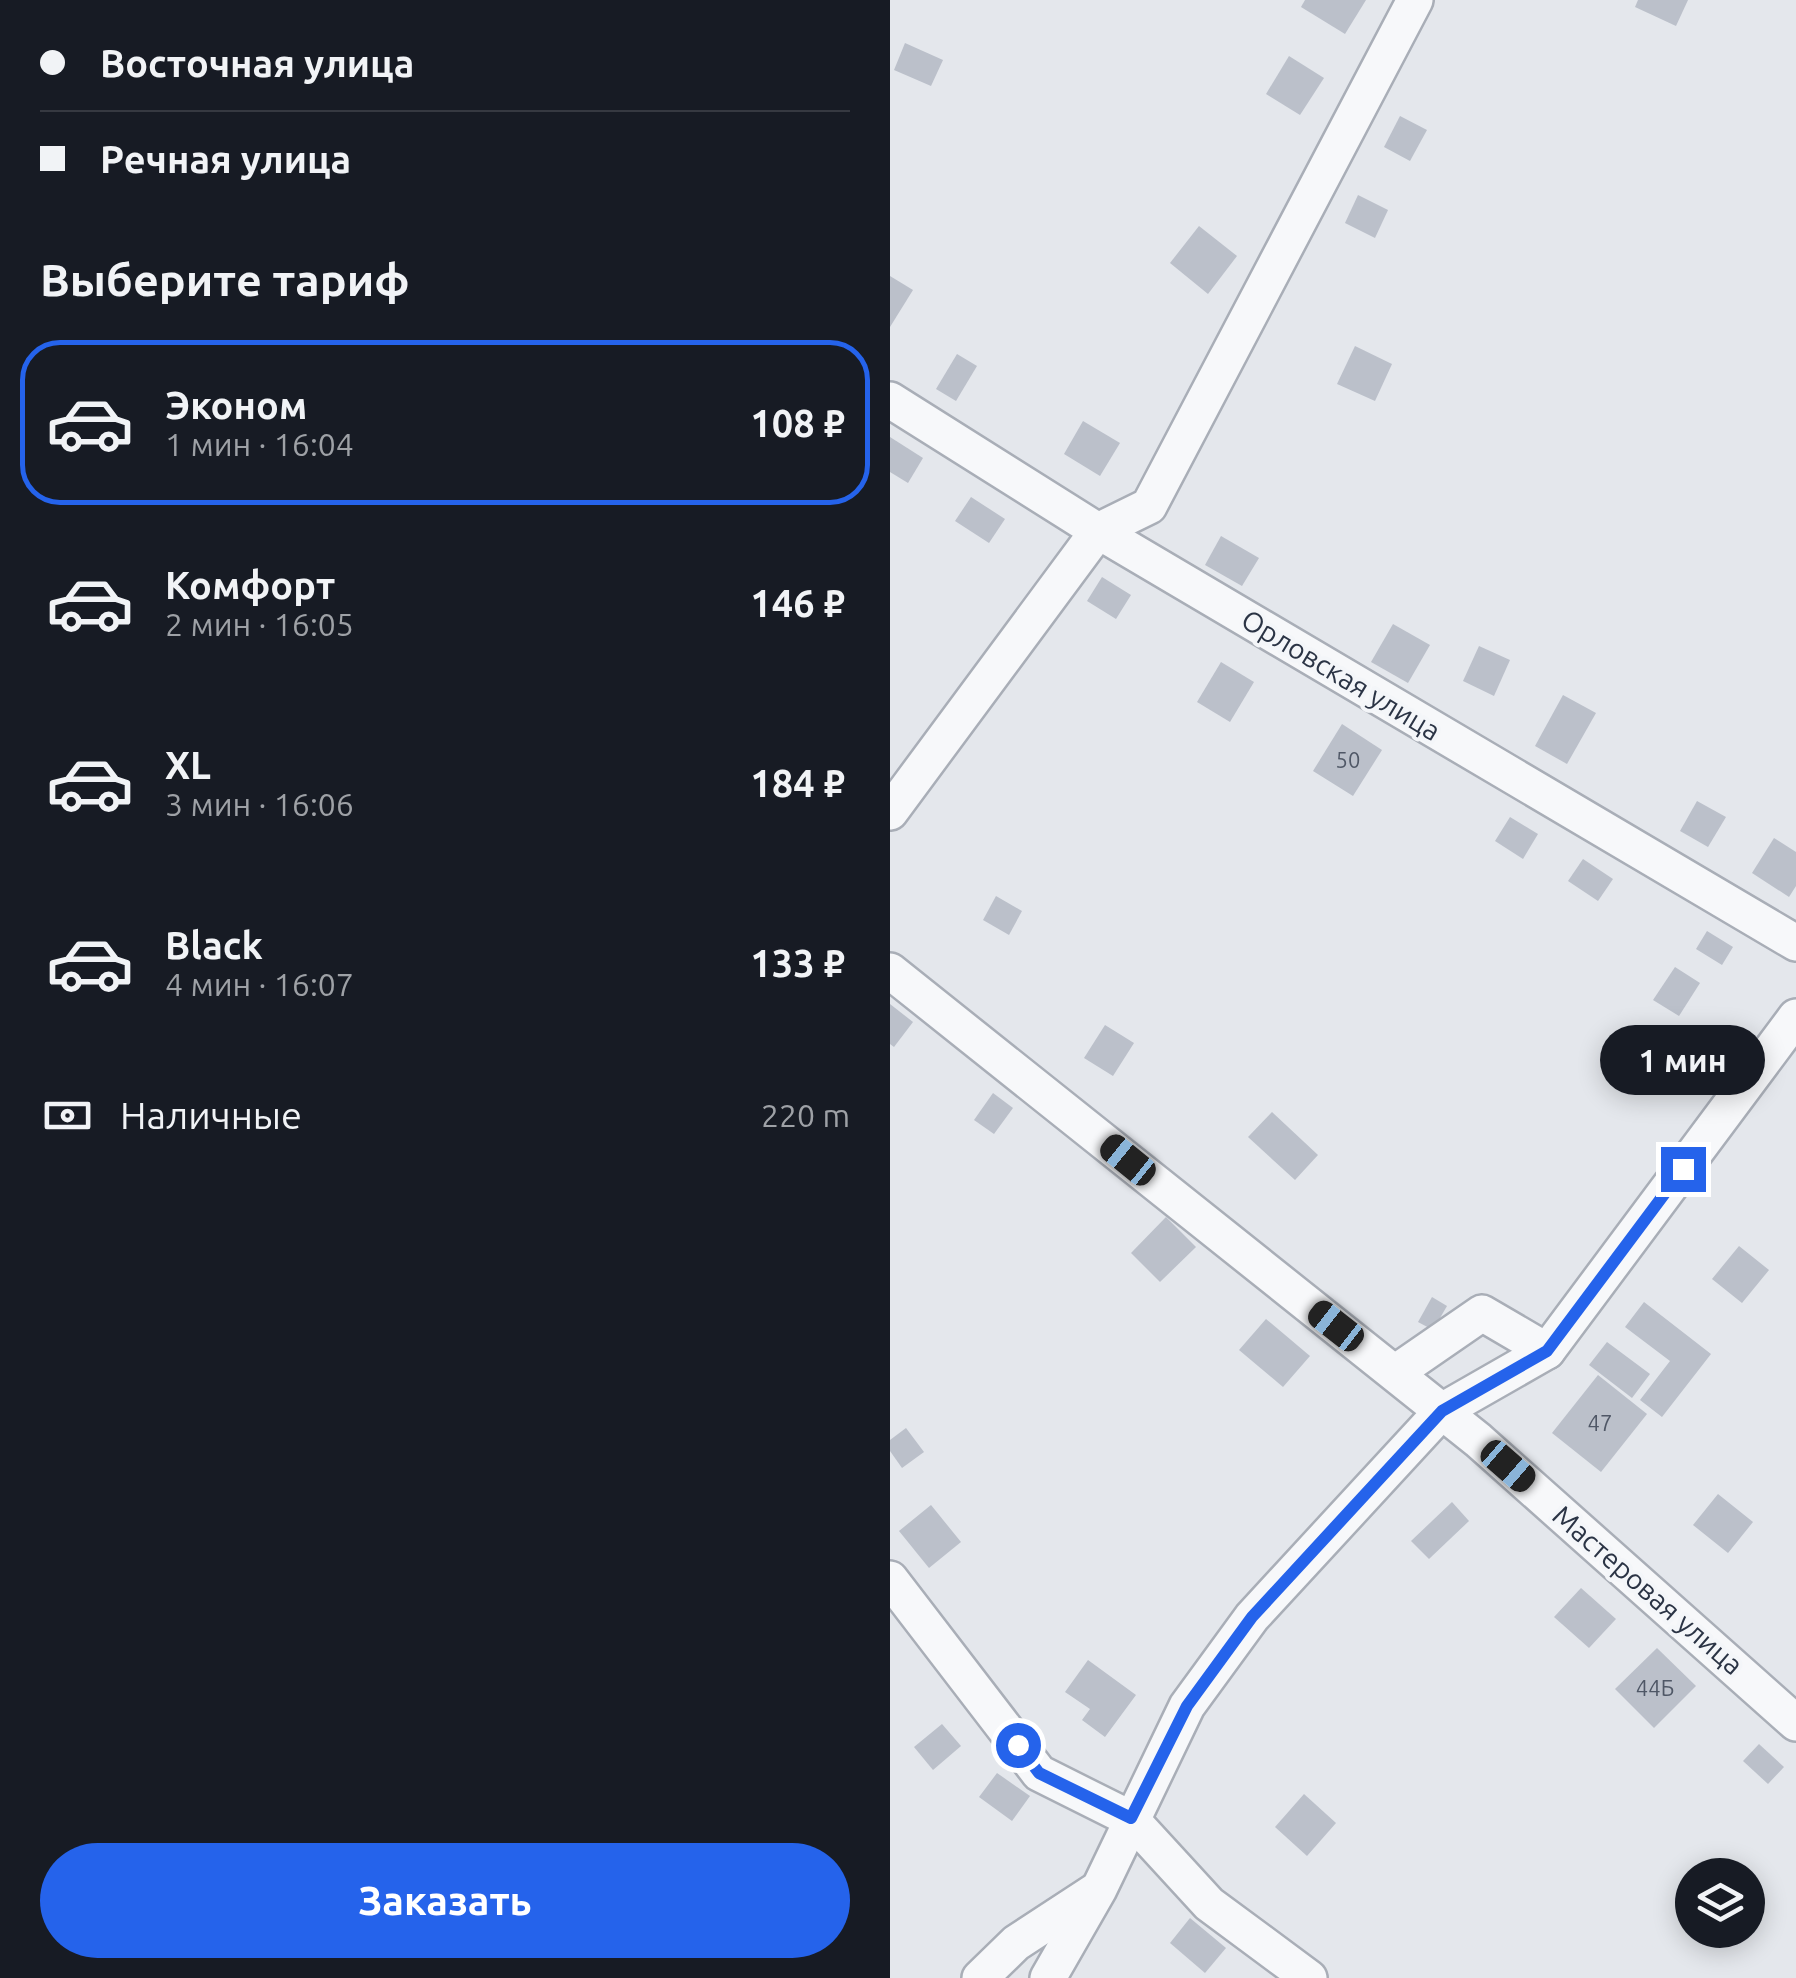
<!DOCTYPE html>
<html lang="ru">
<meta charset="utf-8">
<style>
:root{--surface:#171b24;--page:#20242c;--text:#f1f3f6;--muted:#9ea1a6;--line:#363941;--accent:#2563eb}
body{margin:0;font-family:Ubuntu,sans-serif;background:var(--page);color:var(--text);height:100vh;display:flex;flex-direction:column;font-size:38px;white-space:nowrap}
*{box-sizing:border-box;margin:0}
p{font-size:32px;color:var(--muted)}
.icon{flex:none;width:55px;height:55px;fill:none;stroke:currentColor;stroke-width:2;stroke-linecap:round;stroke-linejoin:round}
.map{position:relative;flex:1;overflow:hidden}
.details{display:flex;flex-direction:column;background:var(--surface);width:890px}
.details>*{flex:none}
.hud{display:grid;align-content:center;height:220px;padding:0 40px;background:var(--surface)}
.tools{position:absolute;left:785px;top:1858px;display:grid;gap:20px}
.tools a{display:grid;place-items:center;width:90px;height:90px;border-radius:50%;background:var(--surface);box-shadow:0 5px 25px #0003;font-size:50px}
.end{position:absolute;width:45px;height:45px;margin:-22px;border:12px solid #2563eb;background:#fff;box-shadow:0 0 0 5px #fff}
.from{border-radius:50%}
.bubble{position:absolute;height:70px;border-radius:35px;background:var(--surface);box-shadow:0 5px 25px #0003;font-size:32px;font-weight:700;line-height:70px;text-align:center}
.car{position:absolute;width:30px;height:60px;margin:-30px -15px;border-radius:12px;box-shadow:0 0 8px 2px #0007;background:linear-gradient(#222 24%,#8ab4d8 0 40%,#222 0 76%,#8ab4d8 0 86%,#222 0)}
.hud b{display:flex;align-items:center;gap:35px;height:95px;font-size:38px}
.hud b+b{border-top:2px solid var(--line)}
.hud i{width:25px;height:25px;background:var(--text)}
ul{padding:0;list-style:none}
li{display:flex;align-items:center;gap:30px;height:165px;margin:0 20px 15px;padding:0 20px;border:5px solid transparent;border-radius:40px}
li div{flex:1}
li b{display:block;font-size:38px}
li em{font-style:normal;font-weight:700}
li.active{border-color:var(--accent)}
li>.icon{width:90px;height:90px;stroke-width:1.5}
h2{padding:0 40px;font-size:45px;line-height:120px}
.pay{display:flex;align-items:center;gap:25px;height:110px;padding:0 40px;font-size:38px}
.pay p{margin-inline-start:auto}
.action{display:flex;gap:20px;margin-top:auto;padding:20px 40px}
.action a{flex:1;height:115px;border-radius:60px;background:var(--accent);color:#fff;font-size:40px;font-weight:700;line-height:115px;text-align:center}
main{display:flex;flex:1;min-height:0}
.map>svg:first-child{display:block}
.building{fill:#bbc0ca}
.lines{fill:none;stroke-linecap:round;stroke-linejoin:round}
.minor-casing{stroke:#a9aeb7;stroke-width:40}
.minor{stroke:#f7f8fa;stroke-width:35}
.route{stroke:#2563eb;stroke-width:12}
.labels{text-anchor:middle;stroke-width:8;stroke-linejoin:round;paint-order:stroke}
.number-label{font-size:22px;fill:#4f5766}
.street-label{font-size:28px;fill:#2b3445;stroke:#f4f6f9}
</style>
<main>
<section class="details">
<div class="hud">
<b><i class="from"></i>Восточная улица</b>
<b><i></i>Речная улица</b>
</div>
<h2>Выберите тариф</h2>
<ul>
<li class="active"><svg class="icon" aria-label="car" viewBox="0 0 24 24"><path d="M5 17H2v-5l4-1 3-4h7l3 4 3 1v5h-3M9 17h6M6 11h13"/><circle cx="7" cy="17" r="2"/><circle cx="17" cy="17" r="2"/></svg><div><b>Эконом</b><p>1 мин · 16:04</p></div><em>108 ₽</em></li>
<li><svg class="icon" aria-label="car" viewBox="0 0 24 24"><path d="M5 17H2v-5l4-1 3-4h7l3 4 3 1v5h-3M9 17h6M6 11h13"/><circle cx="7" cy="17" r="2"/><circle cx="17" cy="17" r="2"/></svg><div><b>Комфорт</b><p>2 мин · 16:05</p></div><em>146 ₽</em></li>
<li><svg class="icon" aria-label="car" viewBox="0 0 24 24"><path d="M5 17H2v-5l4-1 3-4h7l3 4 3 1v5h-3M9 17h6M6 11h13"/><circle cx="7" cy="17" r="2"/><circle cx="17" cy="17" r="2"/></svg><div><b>XL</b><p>3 мин · 16:06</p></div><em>184 ₽</em></li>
<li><svg class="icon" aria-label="car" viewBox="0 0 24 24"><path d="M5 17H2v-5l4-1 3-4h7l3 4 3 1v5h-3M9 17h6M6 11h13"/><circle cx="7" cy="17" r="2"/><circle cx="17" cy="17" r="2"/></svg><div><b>Black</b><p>4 мин · 16:07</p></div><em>133 ₽</em></li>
</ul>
<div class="pay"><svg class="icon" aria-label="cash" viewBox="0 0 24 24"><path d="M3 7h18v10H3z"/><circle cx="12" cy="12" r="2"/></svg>Наличные<p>220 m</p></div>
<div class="action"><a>Заказать</a></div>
</section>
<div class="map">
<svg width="906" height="1978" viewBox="0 0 906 1978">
<rect width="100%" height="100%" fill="#e4e7ec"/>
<!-- building -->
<g class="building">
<path d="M415 0H476L455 34 411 7Z"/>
<path d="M748 0H798L786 26 745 7Z"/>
<path d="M15 43 53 60 41 86 4 70Z"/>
<path d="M399 56 434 78 410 115 376 94Z"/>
<path d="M510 116 537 130 520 161 494 147Z"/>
<path d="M468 195 498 210 485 238 455 223Z"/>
<path d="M309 226 347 256 318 294 280 263Z"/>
<path d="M0 276 23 290 0 327Z"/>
<path d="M465 346 502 364 485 401 447 384Z"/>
<path d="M67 354 87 366 66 401 46 389Z"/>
<path d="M193 421 230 443 210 476 174 454Z"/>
<path d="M0 437 33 458 18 483 0 472Z"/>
<path d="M81 497 115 519 99 543 65 521Z"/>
<path d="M331 536 369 558 352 586 315 565Z"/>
<path d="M212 577 241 595 226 619 197 601Z"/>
<path d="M503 624 540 645 518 683 481 662Z"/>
<path d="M589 646 620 660 604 696 573 681Z"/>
<path d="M331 662 364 682 340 722 307 702Z"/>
<path d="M673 695 706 713 677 764 645 746Z"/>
<path d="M452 724 492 750 463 796 423 771Z"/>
<path d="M807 801 836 817 818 847 790 831Z"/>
<path d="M620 817 648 834 633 859 605 841Z"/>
<path d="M884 838 906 852V886L899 897 862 873Z"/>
<path d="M693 859 723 879 708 901 678 881Z"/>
<path d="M106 896 132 911 119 935 93 920Z"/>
<path d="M817 931 843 947 832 965 806 949Z"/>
<path d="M785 967 810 983 789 1016 763 1000Z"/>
<path d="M0 1004 23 1022 4 1047 0 1044Z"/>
<path d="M215 1025 244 1043 223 1076 194 1058Z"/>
<path d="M103 1093 123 1108 104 1134 84 1120Z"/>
<path d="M382 1112 428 1155 405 1180 358 1137Z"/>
<path d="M276 1217 306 1247 270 1282 241 1253Z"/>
<path d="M849 1246 879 1270 852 1303 822 1279Z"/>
<path d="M542 1297 557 1306 543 1330 528 1322Z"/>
<path d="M754 1302 821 1354 772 1417 750 1400 780 1361 735 1327Z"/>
<path d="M376 1319 420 1356 393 1387 349 1350Z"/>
<path d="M717 1342 760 1374 742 1398 699 1365Z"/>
<path d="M708 1375 757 1414 711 1472 662 1433Z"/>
<path d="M16 1428 34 1452 12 1468 0 1451V1440Z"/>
<path d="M828 1494 863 1522 838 1553 803 1525Z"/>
<path d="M562 1502 579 1521 539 1559 521 1541Z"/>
<path d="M41 1505 71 1542 39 1568 9 1531Z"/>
<path d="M691 1588 726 1619 699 1648 664 1617Z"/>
<path d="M767 1648 806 1686 764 1728 725 1689Z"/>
<path d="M198 1660 246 1695 215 1737 192 1720 200 1709 175 1692Z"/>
<path d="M52 1724 71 1746 43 1770 24 1747Z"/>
<path d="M869 1744 894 1767 878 1784 853 1761Z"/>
<path d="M107 1773 140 1796 122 1821 89 1797Z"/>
<path d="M414 1794 446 1823 417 1856 385 1827Z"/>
<path d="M300 1918 336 1948 315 1973 280 1943Z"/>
</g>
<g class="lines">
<!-- minor casing -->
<g class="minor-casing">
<g id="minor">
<path d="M0 400 208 531 906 943"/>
<path d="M0 812 208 531 259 506 525 0"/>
<path d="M0 971 588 1440 906 1723"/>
<path d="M505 1373 592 1313 657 1351"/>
<path d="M0 1579 149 1773 241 1819 319 1904 419 1978"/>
<path d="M90 1978 126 1943 204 1892"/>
<path d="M158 1978 209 1889 297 1706 362 1617 552 1411 657 1351 906 1017"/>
</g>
</g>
<!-- minor -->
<use href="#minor" class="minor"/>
</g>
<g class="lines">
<!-- route -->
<path class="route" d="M128 1745 149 1773 241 1818 297 1706 362 1617 552 1411 657 1351 793 1169"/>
</g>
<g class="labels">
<!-- number labels -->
<g class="number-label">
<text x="458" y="768">50</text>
<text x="710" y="1431">47</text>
<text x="765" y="1696">44Б</text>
</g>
<!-- street labels -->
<g class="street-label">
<text transform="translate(451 675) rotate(31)" y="10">Орловская улица</text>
<text transform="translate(758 1590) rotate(41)" y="10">Мастеровая улица</text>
</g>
</g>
</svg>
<div class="tools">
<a><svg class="icon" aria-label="layers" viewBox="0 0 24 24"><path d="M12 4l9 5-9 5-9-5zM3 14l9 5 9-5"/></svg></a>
</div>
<i class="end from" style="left:128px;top:1745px"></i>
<i class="end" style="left:793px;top:1169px"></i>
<div class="bubble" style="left:710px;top:1025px;width:165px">1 мин</div>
<i class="car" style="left:238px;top:1160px;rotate:309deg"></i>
<i class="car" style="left:446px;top:1326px;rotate:308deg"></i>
<i class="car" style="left:618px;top:1466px;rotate:131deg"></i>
</div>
</main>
